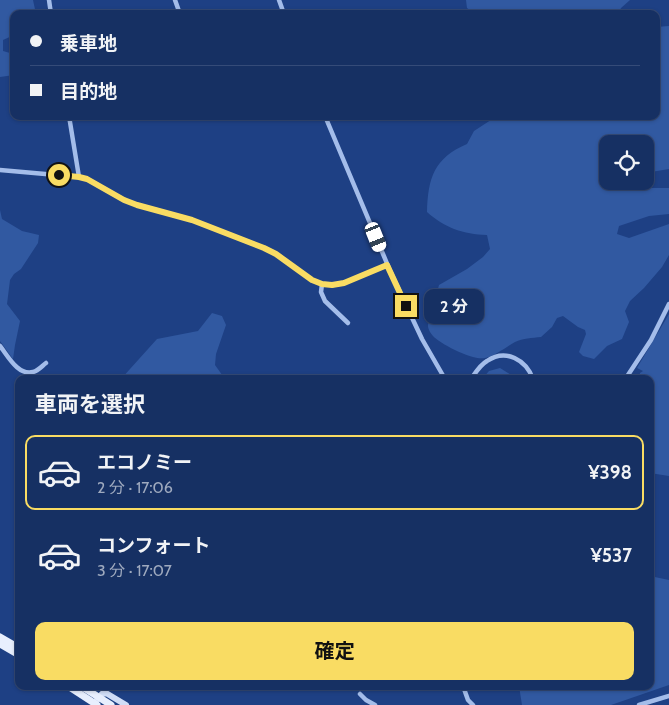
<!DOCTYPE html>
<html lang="ja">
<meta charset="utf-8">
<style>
:root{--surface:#163063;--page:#233c6c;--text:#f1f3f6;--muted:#9ea9be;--line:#354b78;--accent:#f9dc63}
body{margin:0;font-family:Cabin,"Noto Sans JP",sans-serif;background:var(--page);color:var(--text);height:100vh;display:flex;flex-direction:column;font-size:19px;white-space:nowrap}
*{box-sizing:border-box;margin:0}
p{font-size:16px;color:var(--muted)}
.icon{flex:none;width:28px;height:28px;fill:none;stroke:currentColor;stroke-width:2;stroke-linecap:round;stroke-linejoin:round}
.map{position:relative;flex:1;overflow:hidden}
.details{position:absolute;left:15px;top:375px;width:639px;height:315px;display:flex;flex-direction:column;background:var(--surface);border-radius:10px;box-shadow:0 1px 4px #0004,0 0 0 1px var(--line)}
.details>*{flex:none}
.guide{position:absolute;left:10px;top:10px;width:650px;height:110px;border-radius:10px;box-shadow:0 1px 4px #0004,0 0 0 1px var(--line);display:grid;align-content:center;height:110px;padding:0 20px;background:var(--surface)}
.tools{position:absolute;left:599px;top:135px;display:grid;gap:10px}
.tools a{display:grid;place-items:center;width:55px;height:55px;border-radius:10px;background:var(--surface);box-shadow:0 1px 4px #0004,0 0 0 1px var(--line);font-size:25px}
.end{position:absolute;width:22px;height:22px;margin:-11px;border:6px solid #f9dc63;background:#111;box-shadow:0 0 0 2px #111}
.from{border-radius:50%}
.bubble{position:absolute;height:35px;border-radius:10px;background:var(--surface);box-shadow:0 1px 4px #0004,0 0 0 1px var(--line);font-size:16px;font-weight:700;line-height:35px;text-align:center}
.car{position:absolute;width:15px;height:30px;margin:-15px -8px;border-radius:6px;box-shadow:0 0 4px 1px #0007;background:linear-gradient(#fff 24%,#345 0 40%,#fff 0 76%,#345 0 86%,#fff 0)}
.guide b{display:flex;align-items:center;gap:18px;height:48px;font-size:19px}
.guide b+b{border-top:1px solid var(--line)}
.guide i{width:12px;height:12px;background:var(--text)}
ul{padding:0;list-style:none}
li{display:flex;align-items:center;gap:15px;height:75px;margin:0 10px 8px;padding:0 10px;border:2px solid transparent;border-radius:10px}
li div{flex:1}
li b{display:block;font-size:19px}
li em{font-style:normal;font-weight:700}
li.current{border-color:var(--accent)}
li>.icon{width:45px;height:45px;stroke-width:1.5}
h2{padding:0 20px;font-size:22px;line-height:60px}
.primary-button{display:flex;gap:10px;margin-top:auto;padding:10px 20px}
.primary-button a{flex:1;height:58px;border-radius:10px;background:var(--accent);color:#111;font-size:20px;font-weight:700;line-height:58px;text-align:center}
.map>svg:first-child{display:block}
.green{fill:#3159a1}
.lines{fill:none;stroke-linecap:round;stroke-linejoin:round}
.street{stroke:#a4bdea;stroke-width:4.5}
.secondary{stroke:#d0ddf7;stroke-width:6}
.primary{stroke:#e8effe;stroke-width:7}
.route{stroke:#f9dc63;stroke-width:6}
</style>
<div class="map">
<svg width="669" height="705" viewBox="0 0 669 705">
<rect width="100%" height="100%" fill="#1e4084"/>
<!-- green -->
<g class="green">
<path d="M0 0H33L36 14H14V35L3 40V51L10 53 14 52V75L0 77Z"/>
<path d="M466 0H630L621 8 618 14H475L467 8Z"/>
<path d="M669 26V169L645 173V144H608V181H638L637 188H669V214L649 216 619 226 617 234 629 238 669 224V255L662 267 644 288 630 301 625 311 629 322 622 339 607 346 594 359 583 356 579 352 586 334 585 330 578 327 563 316 557 318 552 327 541 337C532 338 523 338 515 342 506 347 495 356 485 358 474 361 440 344 433 336 431 334 428 329 428 326 428 320 437 293 439 285L467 269 483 257 490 249 487 235C463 234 445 228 427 212 428 178 434 158 467 144L474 131 497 116H656V27Z"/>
<path d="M0 210 2 219 22 231 39 235 38 243 21 269 14 274 10 280 7 304 20 321 15 345 13 359 0 341Z"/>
<path d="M212 313 222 316 226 325 216 354 215 365 225 379H121L157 339 198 331Z"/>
<path d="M669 314V476L650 473V379H639L640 373 643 371 637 368Z"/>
<path d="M500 368 513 376 515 379H482L489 371Z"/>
<path d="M650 576 669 580V685L611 705H522L519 686H650Z"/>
</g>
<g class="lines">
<!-- street -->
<g class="street">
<path d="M49 0 51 14"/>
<path d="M175 0 180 14"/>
<path d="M279 0 284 14"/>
<path d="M69 116 79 177"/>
<path d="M325 116 391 273 422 339 445 379"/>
<path d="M0 170 79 177 87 179 124 200 137 205 192 220 264 248 276 254 312 280 322 284 333 285 344 283 387 265"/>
<path d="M322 284 321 292 325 301 348 323"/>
<path d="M0 346C8 356 18 376 33 372 38 371 42 366 46 363"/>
<path d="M471 379C476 372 480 365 487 361 506 348 526 360 533 379"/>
<path d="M627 379 628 375 651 340 669 304"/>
<path d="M463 686 468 700 473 705"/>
<path d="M360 694 366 700 375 705"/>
<path d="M639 705 669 696"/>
</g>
<!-- secondary -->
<path class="secondary" d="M97 700 102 694 106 693 126 705"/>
<!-- primary -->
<g class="primary">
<path d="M0 637 19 648"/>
<path d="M0 644 19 655"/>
<path d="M68 686 97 705"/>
<path d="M81 686 111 705"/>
</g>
</g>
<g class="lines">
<!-- route -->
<path class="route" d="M59 175 79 177 87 179 124 200 137 205 192 220 264 248 276 254 312 280 322 284 332 285 344 283 387 265 406 306"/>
</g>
</svg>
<div class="tools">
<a><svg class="icon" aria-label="locate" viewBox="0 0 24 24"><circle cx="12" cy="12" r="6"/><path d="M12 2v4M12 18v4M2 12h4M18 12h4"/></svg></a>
</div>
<i class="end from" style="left:59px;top:175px"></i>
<i class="end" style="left:406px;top:306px"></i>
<div class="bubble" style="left:424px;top:289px;width:60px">2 分</div>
<i class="car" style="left:376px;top:237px;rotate:158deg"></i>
<div class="guide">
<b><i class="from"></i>乗車地</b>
<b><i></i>目的地</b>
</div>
<section class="details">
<h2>車両を選択</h2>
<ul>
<li class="current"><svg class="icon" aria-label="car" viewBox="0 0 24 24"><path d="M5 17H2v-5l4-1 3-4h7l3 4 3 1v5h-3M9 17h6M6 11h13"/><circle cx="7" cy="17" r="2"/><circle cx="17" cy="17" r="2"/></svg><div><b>エコノミー</b><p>2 分 · 17:06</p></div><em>¥398</em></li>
<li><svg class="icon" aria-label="car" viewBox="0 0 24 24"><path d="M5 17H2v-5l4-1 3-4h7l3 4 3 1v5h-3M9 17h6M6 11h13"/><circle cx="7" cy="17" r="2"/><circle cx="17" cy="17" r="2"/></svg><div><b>コンフォート</b><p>3 分 · 17:07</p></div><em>¥537</em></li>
</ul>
<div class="primary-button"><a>確定</a></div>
</section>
</div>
